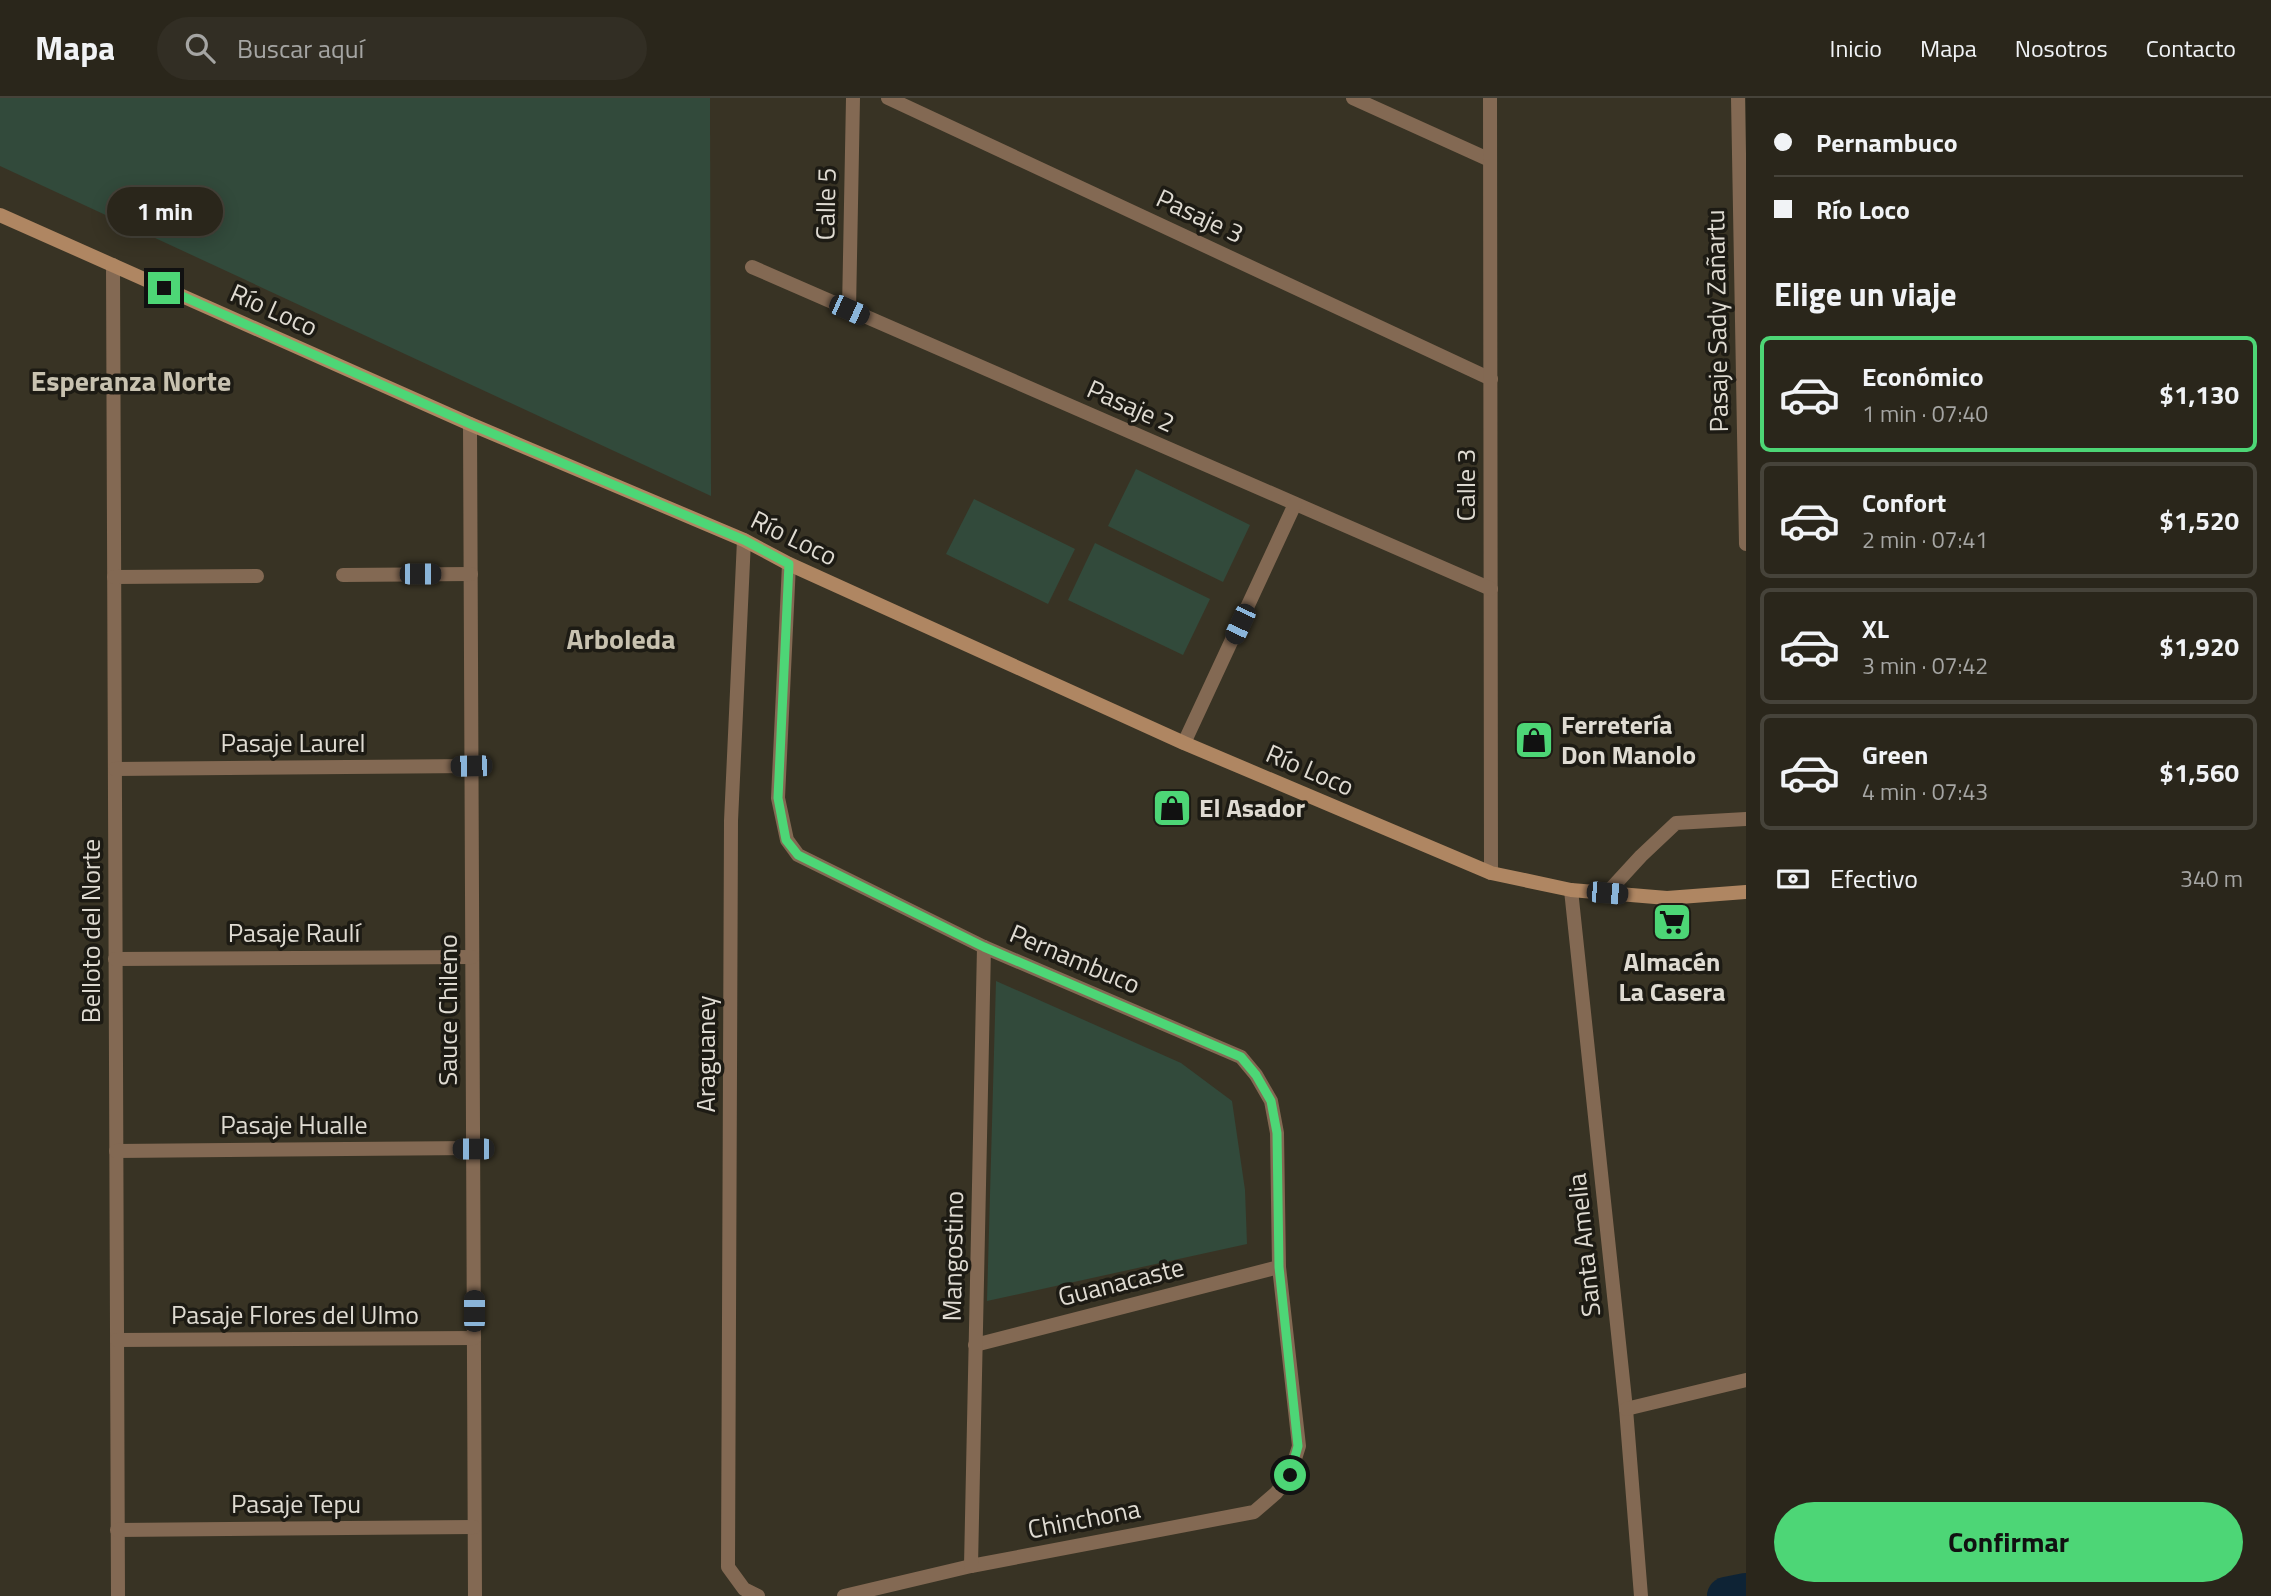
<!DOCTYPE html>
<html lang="es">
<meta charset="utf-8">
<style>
:root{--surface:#2a261b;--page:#322e24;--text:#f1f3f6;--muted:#a5a5a3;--line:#46433a;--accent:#4dd676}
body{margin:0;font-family:"Titillium Web",sans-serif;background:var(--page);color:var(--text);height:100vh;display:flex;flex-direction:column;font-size:26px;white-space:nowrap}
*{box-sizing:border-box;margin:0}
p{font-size:23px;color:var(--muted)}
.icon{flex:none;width:38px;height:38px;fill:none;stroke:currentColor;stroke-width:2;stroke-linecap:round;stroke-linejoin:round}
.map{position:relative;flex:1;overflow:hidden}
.sheet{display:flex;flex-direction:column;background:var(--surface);width:525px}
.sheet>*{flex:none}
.banner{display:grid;align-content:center;height:154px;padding:0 28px;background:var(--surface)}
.end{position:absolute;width:32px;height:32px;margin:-16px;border:9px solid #4dd676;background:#111;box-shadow:0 0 0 4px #111}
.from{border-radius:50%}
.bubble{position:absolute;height:49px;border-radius:24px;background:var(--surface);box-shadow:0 4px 18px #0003,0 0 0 2px var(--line);font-size:23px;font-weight:700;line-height:49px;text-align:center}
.car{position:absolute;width:21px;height:42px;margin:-21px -10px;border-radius:9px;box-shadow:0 0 5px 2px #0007;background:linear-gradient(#222 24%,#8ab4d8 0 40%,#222 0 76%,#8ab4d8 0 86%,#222 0)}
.banner b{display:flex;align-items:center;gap:24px;height:66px;font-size:26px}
.banner b+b{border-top:2px solid var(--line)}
.banner i{width:18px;height:18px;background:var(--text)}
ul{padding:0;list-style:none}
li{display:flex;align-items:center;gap:21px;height:116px;margin:0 14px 10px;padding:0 14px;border:4px solid var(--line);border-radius:10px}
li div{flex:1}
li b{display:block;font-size:26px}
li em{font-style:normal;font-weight:700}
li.active{border-color:var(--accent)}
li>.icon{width:63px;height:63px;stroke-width:1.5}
h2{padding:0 28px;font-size:32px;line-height:84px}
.pay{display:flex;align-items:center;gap:18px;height:77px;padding:0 28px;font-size:26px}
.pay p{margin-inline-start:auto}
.button{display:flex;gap:14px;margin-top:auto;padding:14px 28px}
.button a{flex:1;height:80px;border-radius:42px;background:var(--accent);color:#111;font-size:28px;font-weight:700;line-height:80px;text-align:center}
header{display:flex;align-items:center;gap:42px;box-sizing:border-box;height:98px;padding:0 35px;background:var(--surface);border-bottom:2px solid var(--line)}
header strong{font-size:33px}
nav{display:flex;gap:38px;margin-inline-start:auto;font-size:24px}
.search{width:490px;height:63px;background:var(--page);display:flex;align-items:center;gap:18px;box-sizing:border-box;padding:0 24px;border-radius:38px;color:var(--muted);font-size:26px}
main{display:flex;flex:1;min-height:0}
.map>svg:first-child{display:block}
.green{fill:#324a3b}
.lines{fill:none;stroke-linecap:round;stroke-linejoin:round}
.canal{stroke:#0e2335;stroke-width:38}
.street{stroke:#836953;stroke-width:14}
.secondary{stroke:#af8662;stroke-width:14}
.route{stroke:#4dd676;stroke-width:9}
.labels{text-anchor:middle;stroke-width:7;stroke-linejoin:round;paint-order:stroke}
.street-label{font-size:26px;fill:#dfdbd2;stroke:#1d1b14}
.poi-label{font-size:26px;font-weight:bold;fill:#dfdbd2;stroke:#1d1b14;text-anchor:start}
.neighbourhood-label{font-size:28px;font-weight:bold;fill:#c8c2b0;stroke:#1d1b14}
</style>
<header>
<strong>Mapa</strong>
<div class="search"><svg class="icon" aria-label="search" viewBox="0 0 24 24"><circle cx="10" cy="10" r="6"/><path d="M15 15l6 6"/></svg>Buscar aquí</div>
<nav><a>Inicio</a><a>Mapa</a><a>Nosotros</a><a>Contacto</a></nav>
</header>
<main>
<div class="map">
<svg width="1746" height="1498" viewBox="0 0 1746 1498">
<rect width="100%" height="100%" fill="#383324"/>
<!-- green -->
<g class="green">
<path d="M0 0H710L711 398 0 68Z"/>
<path d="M1136 371 1250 427 1223 484 1108 428Z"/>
<path d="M974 401 1075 451 1048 506 946 456Z"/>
<path d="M1095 445 1210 501 1183 557 1068 502Z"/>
<path d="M996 883 1181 965 1232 1003 1245 1092 1247 1146 987 1203Z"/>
</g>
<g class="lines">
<!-- canal -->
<path class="canal" d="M1726 1498 1746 1494"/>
<!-- street -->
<g class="street">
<path d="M888 0 1491 281"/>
<path d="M1353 0 1490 62"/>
<path d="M1490 0 1491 775"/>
<path d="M1738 0 1746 446"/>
<path d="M113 167 118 1498"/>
<path d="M752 169 1491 491"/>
<path d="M849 212 853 0"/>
<path d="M470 326 475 1498"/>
<path d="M744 442 731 723 728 1469 744 1491 758 1498"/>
<path d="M789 466 778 700 787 742 798 757 984 849 1241 959 1256 977 1271 1003 1277 1035 1279 1169 1299 1348 1290 1377 1276 1395 1254 1414 971 1468 844 1498"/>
<path d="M343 477 471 476"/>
<path d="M114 479 257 478"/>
<path d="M1184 645 1295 406"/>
<path d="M115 671 472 668"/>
<path d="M1571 792 1626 1311 1641 1498"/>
<path d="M1607 795 1641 758 1676 725 1746 721"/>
<path d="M115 861 472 859"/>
<path d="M116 1053 473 1050"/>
<path d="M117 1242 474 1240"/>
<path d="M975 1247 1279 1169"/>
<path d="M1626 1311 1746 1282"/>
<path d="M117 1432 474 1429"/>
<path d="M971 1468 984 849"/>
</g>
<!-- secondary -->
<path class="secondary" d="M0 117 470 326 744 442 789 466 1184 645 1491 775 1571 792 1667 800 1746 794"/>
</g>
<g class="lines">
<!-- route -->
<path class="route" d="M164 190 470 326 744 442 789 466 778 700 786 742 798 757 984 849 1241 959 1256 977 1271 1003 1277 1035 1279 1169 1298 1348 1290 1377"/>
</g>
<!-- icons -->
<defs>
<g id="shop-square" transform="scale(2.0125)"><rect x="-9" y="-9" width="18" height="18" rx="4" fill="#4dd676" stroke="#1d1b14"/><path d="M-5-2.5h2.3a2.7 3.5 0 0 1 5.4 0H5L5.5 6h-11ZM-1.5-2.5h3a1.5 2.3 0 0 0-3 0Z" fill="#111"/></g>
<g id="supermarket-square" transform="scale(2.0125)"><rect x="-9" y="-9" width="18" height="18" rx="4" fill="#4dd676" stroke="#1d1b14"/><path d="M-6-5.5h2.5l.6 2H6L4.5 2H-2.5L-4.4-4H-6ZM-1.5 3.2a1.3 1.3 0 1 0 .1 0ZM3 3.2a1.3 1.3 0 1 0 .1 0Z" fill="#111"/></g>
</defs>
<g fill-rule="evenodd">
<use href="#shop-square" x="1534" y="642"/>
<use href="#shop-square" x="1172" y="710"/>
<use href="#supermarket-square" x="1672" y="824"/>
</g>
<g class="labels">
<!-- street labels -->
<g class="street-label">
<text transform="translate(826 106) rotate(-89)" y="9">Calle 5</text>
<text transform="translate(1200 118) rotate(25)" y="9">Pasaje 3</text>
<text transform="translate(274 212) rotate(24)" y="9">Río Loco</text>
<text transform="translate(1717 223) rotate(-91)" y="9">Pasaje Sady Zañartu</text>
<text transform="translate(1131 308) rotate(24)" y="9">Pasaje 2</text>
<text transform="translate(1466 387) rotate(-90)" y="9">Calle 3</text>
<text transform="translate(794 440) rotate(26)" y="9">Río Loco</text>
<text x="293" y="654">Pasaje Laurel</text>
<text transform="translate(1310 672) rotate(23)" y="9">Río Loco</text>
<text transform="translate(91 833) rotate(-90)" y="9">Belloto del Norte</text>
<text x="294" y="844">Pasaje Raulí</text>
<text transform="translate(1075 861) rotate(23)" y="9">Pernambuco</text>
<text transform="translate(448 912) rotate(-90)" y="9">Sauce Chileno</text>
<text transform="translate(706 956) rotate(-90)" y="9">Araguaney</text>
<text x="294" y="1036">Pasaje Hualle</text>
<text transform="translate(1584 1147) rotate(-96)" y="9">Santa Amelia</text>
<text transform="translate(953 1158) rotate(-89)" y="9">Mangostino</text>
<text transform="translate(1121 1184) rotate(-14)" y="9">Guanacaste</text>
<text x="295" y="1226">Pasaje Flores del Ulmo</text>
<text x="296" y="1415">Pasaje Tepu</text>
<text transform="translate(1084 1421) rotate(-11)" y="9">Chinchona</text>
</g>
<!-- poi labels -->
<g class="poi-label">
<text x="1561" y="636">Ferretería<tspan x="1561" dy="30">Don Manolo</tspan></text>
<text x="1199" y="719">El Asador</text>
<text x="1672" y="873" text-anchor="middle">Almacén<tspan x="1672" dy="30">La Casera</tspan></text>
</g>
<!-- neighbourhood labels -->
<g class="neighbourhood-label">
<text x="131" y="293">Esperanza Norte</text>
<text x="621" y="551">Arboleda</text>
</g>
</g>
</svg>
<i class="end from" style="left:1290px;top:1377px"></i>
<i class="end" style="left:164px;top:190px"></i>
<div class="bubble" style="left:107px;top:89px;width:116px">1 min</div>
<i class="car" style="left:849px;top:212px;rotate:114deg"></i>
<i class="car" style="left:420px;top:476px;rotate:90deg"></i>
<i class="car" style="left:1240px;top:526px;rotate:205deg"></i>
<i class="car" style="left:471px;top:668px;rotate:269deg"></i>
<i class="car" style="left:1607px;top:795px;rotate:95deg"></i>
<i class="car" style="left:473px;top:1051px;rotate:270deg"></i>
<i class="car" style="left:474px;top:1213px;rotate:0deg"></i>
</div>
<section class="sheet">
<div class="banner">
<b><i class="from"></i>Pernambuco</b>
<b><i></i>Río Loco</b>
</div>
<h2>Elige un viaje</h2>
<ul>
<li class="active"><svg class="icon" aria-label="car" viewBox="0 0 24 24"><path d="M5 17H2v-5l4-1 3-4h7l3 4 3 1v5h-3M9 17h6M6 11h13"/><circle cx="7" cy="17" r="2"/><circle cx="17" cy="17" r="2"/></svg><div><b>Económico</b><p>1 min · 07:40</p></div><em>$1,130</em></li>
<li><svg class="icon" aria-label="car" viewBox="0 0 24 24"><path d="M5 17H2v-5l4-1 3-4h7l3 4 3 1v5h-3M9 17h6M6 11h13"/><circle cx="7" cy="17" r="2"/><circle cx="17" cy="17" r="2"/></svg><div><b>Confort</b><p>2 min · 07:41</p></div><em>$1,520</em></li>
<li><svg class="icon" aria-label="car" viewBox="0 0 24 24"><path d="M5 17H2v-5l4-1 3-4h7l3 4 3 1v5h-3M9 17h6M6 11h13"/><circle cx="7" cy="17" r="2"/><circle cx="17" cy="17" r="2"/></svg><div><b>XL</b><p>3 min · 07:42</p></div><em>$1,920</em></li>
<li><svg class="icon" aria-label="car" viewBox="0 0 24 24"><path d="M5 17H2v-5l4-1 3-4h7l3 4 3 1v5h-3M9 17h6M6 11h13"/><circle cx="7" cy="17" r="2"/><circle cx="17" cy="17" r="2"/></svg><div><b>Green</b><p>4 min · 07:43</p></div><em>$1,560</em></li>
</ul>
<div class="pay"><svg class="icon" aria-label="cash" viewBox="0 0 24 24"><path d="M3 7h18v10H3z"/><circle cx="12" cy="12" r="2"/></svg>Efectivo<p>340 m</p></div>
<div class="button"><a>Confirmar</a></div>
</section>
</main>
